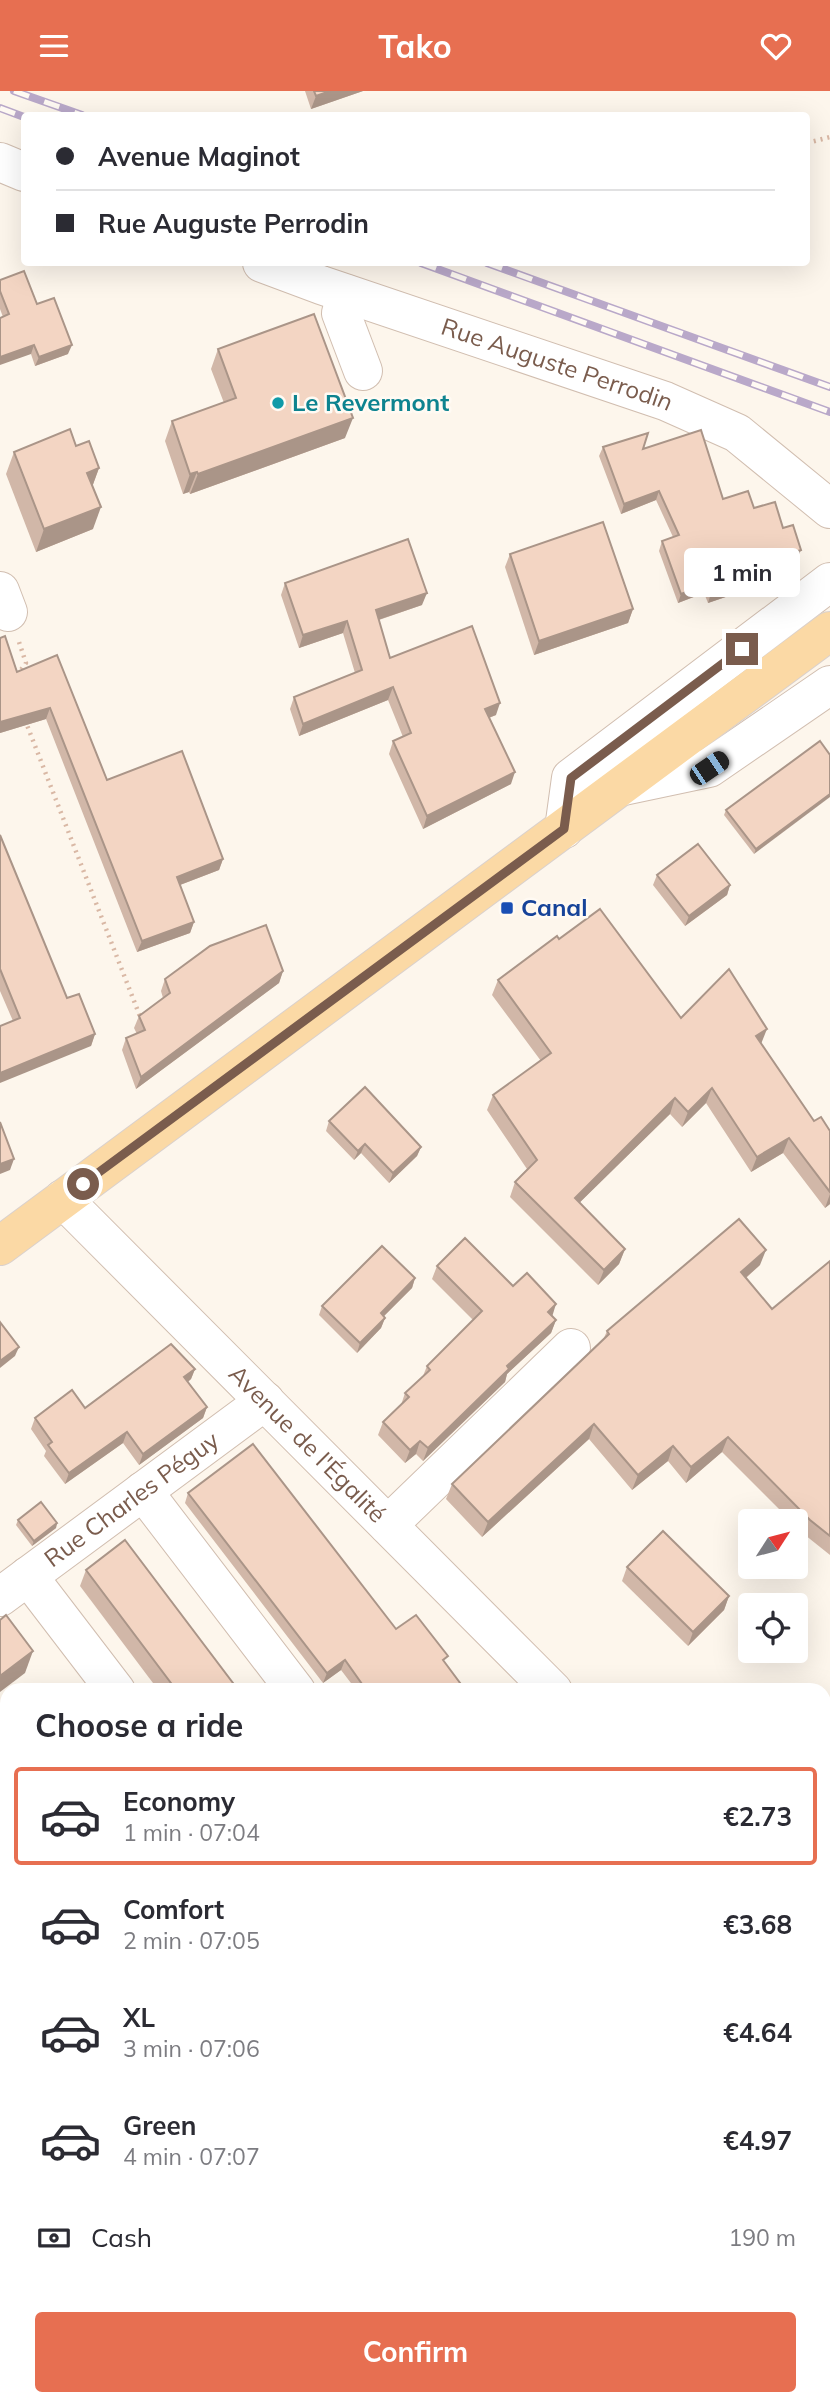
<!DOCTYPE html>
<meta charset="utf-8">
<style>
:root{--surface:#fff;--page:#f7f7f7;--text:#2b2b33;--muted:#7c7c81;--line:#e1e1e2;--accent:#e76f51}
body{margin:0;font-family:Mulish,sans-serif;background:var(--page);color:var(--text);height:100vh;display:flex;flex-direction:column;font-size:26px;white-space:nowrap}
*{box-sizing:border-box;margin:0}
p{font-size:23px;color:var(--muted)}
.icon{flex:none;width:38px;height:38px;fill:none;stroke:currentColor;stroke-width:2;stroke-linecap:round;stroke-linejoin:round}
.map{position:relative;flex:1;overflow:hidden}
.details{position:absolute;left:0px;top:1592px;width:831px;height:723px;display:flex;flex-direction:column;background:var(--surface);border-radius:21px 21px 0 0;box-shadow:0 7px 28px #0002}
.details>*{flex:none}
.banner{position:absolute;left:21px;top:21px;width:789px;height:154px;border-radius:7px;box-shadow:0 7px 28px #0002;display:grid;align-content:center;height:154px;padding:0 35px;background:var(--surface)}
.needle{width:46px;rotate:54deg}
.fabs{position:absolute;left:738px;top:1418px;display:grid;gap:14px}
.fabs a{display:grid;place-items:center;width:70px;height:70px;border-radius:7px;background:var(--surface);box-shadow:0 7px 28px #0002;font-size:35px}
.end{position:absolute;width:32px;height:32px;margin:-16px;border:9px solid #7a5c4d;background:#fff;box-shadow:0 0 0 4px #fff}
.from{border-radius:50%}
.bubble{position:absolute;height:49px;border-radius:7px;background:var(--surface);box-shadow:0 7px 28px #0002;font-size:23px;font-weight:700;line-height:49px;text-align:center}
.car{position:absolute;width:21px;height:42px;margin:-21px -10px;border-radius:9px;box-shadow:0 0 5px 2px #0007;background:linear-gradient(#222 24%,#8ab4d8 0 40%,#222 0 76%,#8ab4d8 0 86%,#222 0)}
.banner b{display:flex;align-items:center;gap:24px;height:66px;font-size:26px}
.banner b+b{border-top:2px solid var(--line)}
.banner i{width:18px;height:18px;background:var(--text)}
ul{padding:0;list-style:none}
li{display:flex;align-items:center;gap:21px;height:98px;margin:0 14px 10px;padding:0 21px;border:4px solid transparent;border-radius:7px}
li div{flex:1}
li b{display:block;font-size:26px}
li em{font-style:normal;font-weight:700}
li.on{border-color:var(--accent)}
li>.icon{width:63px;height:63px;stroke-width:1.5}
h2{padding:0 35px;font-size:32px;line-height:84px}
.pay{display:flex;align-items:center;gap:18px;height:77px;padding:0 35px;font-size:26px}
.pay p{margin-inline-start:auto}
.primary-button{display:flex;gap:14px;margin-top:auto;padding:14px 35px}
.primary-button a{flex:1;height:80px;border-radius:7px;background:var(--accent);color:#fff;font-size:28px;font-weight:700;line-height:80px;text-align:center}
header{display:flex;justify-content:space-between;align-items:center;height:91px;padding:0 35px;background:var(--accent);color:#fff;font-size:32px;font-weight:700}
.map>svg:first-child{display:block}
.water{fill:#bfe3e8;stroke:#a5d3da;stroke-width:2}
.lines{fill:none;stroke-linecap:round;stroke-linejoin:round}
.minor-casing{stroke:#d1beb0;stroke-width:40}
.major-casing{stroke:#dad1cd;stroke-width:40}
.path{stroke:#d9b8a5;stroke-width:4.5;stroke-dasharray:2 5;stroke-linecap:butt}
.minor{stroke:#fff;stroke-width:38}
.major{stroke:#fbd9a5;stroke-width:38}
.rail-casing{stroke:#b9a8c9;stroke-width:8}
.rail{stroke:#fffaf3;stroke-width:5;stroke-dasharray:16;stroke-linecap:butt}
.wall{fill:#d1b7a8}
.shaded-wall{fill:#aa9588}
.building{fill:#f3d5c3;stroke:#aa9588;stroke-width:2}
.route{stroke:#7a5c4d;stroke-width:9}
.culture-dot{fill:#0f9aa8;stroke:#fffaf3;stroke-width:2.5}
.transit-dot{fill:#1a4fb4;stroke:#fffaf3;stroke-width:2.5}
.labels{text-anchor:middle;stroke-width:5;stroke-linejoin:round;paint-order:stroke}
.street-label{font-size:24px;fill:#7a5c4d;stroke:#fffaf3}
.culture-label{font-size:24px;font-weight:bold;fill:#0d838f;stroke:#fffaf3;text-anchor:start}
.transit-label{font-size:24px;font-weight:bold;fill:#164399;stroke:#fffaf3;text-anchor:start}
</style>
<header><svg class="icon" aria-label="menu" viewBox="0 0 24 24"><path d="M4 6h16M4 12h16M4 18h16"/></svg>Tako<svg class="icon" aria-label="heart" viewBox="0 0 24 24"><path d="M12 20l-8-8c-3-5 5-10 8-4 3-6 11-1 8 4z"/></svg></header>
<div class="map">
<svg width="830" height="2315" viewBox="0 0 830 2315">
<rect width="100%" height="100%" fill="#fdf6ec"/>
<!-- water -->
<path class="water" d="M830 2252V2315H804L807 2308H824V2266Z"/>
<g class="lines">
<!-- minor casing -->
<g class="minor-casing">
<g id="minor">
<path d="M0 71 24 81"/>
<path id="s1" d="M262 172 321 194 665 310 737 342 830 418"/>
<path d="M347 203 341 222 363 280"/>
<path d="M0 500 8 521"/>
<path d="M619 696 709 677 830 594"/>
<path d="M564 738 571 687 830 491"/>
<path id="s2" d="M63 1108 553 1600"/>
<path d="M143 1400 296 1600"/>
<path d="M388 1434 571 1257"/>
<path d="M28 1485 116 1600"/>
<path id="s3" d="M0 1506 265 1310"/>
<path d="M824 1811 830 1805"/>
<path d="M824 1871 830 1876"/>
<path d="M0 1952 7 1961"/>
<path d="M824 2040 830 2034"/>
<path d="M710 2308 715 2315"/>
<path d="M11 2315 19 2308"/>
<path d="M485 2315 494 2308"/>
</g>
</g>
<!-- major casing -->
<g class="major-casing">
<path id="major" d="M0 1155 830 540"/>
</g>
<!-- path -->
<g class="path">
<path d="M807 52 830 46"/>
<path d="M17 584 26 572 19 551"/>
<path d="M25 629 141 928"/>
<path d="M0 1733 7 1728"/>
<path d="M824 2207 830 2194"/>
<path d="M776 2315 779 2308"/>
</g>
<!-- minor -->
<use href="#minor" class="minor"/>
<!-- major -->
<use href="#major" class="major"/>
<!-- rail casing -->
<g class="rail-casing">
<g id="rail">
<path d="M14 0 82 24"/>
<path d="M0 17 24 26"/>
<path d="M421 172 830 321"/>
<path d="M487 172 830 296"/>
</g>
</g>
<!-- rail -->
<use href="#rail" class="rail"/>
</g>
<!-- wall -->
<g class="wall">
<path d="M305 0H363L311 18Z"/>
<path d="M0 189 37 213 68 263 35 275 31 263 3 226 0 218Z"/>
<path d="M218 258 345 347 190 403 189 401 183 403 165 350 172 330 224 312 211 278Z"/>
<path d="M76 355 99 377 92 396 93 438 36 461 6 383 14 361Z"/>
<path d="M603 356 643 358 723 408 754 417 797 468 781 473 778 482 761 488 758 495 708 512 704 502 678 512 659 460 662 450 673 446 656 409 621 423 599 365Z"/>
<path d="M510 463 633 518 628 532 534 564 505 476Z"/>
<path d="M285 492 422 514 379 529 390 567 496 624 489 627 511 693 423 738 389 663 393 650 403 646 388 609 299 645 290 618 294 606 355 582 343 542 299 557 281 504Z"/>
<path d="M0 547 17 581 57 564 107 689 223 768 219 779 180 794 194 831 190 842 137 861 46 628 0 642Z"/>
<path d="M820 650 754 763 724 724 726 719Z"/>
<path d="M0 744 67 907 95 943 91 955 13 930 0 900Z"/>
<path d="M657 784 730 794 727 804 685 835 653 794Z"/>
<path d="M559 848 681 927 761 953 814 1030 830 1040V1113L825 1117 783 1062 751 1081 706 1012 682 1036 670 1023 579 1112 625 1158 619 1173 598 1194 510 1106 515 1091 527 1078 487 1019 493 1004 541 970 492 904 498 889Z"/>
<path d="M283 880 279 892 136 998 122 959 126 947 137 943 134 937 139 925 163 907 161 900 165 888Z"/>
<path d="M329 1030 421 1056 417 1065 389 1092 361 1062 354 1069 326 1040Z"/>
<path d="M830 1170V1464L805 1444 796 1435V1430H791L722 1361 686 1392 668 1370 632 1399 589 1348 482 1446 446 1408 452 1393 603 1249 607 1240 760 1174 746 1187 772 1218Z"/>
<path d="M437 1175 513 1195 556 1229 551 1242 507 1283 505 1291 423 1370 416 1363 405 1372 378 1344 383 1331 401 1314 405 1302 423 1285 427 1275 473 1229 432 1188Z"/>
<path d="M415 1187 412 1197 383 1226 385 1227 381 1237 357 1262 319 1224 322 1215Z"/>
<path d="M195 1278 191 1288 188 1291 207 1316 203 1327 139 1374 123 1352 65 1393 44 1365 46 1360 31 1338 35 1327 85 1317Z"/>
<path d="M188 1402 396 1538 445 1572 466 1600H357L341 1579 323 1592 185 1412Z"/>
<path d="M18 1429 57 1432 56 1437 32 1455 16 1434Z"/>
<path d="M627 1476 729 1505 724 1519 688 1555 622 1490Z"/>
<path d="M86 1479 239 1600H159L80 1495Z"/>
<path d="M0 2099 7 2109V2202L0 2192Z"/>
<path d="M570 2308H655L660 2315H575Z"/>
</g>
<!-- shaded-wall -->
<g class="shaded-wall">
<path d="M330 0H363L311 18 316 5Z"/>
<path d="M34 254 31 263 0 274V266Z"/>
<path d="M72 254 68 263 35 275 39 266Z"/>
<path d="M353 327 345 347 190 403 198 383Z"/>
<path d="M99 377 91 399 87 382Z"/>
<path d="M197 381 189 401 183 403 190 383Z"/>
<path d="M659 400 656 409 621 423 624 413Z"/>
<path d="M101 416 93 438 36 461 44 438Z"/>
<path d="M801 459 797 468 781 473 778 482 761 488 758 495 708 512 711 502 760 480 779 466Z"/>
<path d="M708 493 704 502 678 512 681 503Z"/>
<path d="M427 502 422 514 372 531 376 519Z"/>
<path d="M633 518 628 532 534 564 539 550Z"/>
<path d="M347 530 343 542 299 557 303 544Z"/>
<path d="M393 596 388 609 299 645 303 633Z"/>
<path d="M500 612 496 624 480 630 485 618Z"/>
<path d="M50 617 46 628 0 642V631Z"/>
<path d="M515 681 511 693 423 738 427 725Z"/>
<path d="M830 703V706L754 763 756 758Z"/>
<path d="M223 768 219 779 172 797 177 786Z"/>
<path d="M730 794 727 804 685 835 689 825Z"/>
<path d="M194 831 190 842 137 861 142 850Z"/>
<path d="M283 880 279 892 136 998 141 986Z"/>
<path d="M767 938 761 953 756 945Z"/>
<path d="M95 943 91 955 0 992V982Z"/>
<path d="M712 997 706 1012 682 1036 688 1021Z"/>
<path d="M675 1007 670 1023 569 1122 575 1107Z"/>
<path d="M789 1047 783 1062 751 1081 757 1066Z"/>
<path d="M365 1053 361 1062 354 1069 358 1060Z"/>
<path d="M421 1056 417 1065 389 1092 393 1082Z"/>
<path d="M14 1068 10 1079 0 1083V1073Z"/>
<path d="M830 1103V1113L825 1117Z"/>
<path d="M625 1158 619 1173 598 1194 604 1179Z"/>
<path d="M766 1159 760 1174 735 1196 741 1181Z"/>
<path d="M415 1187 412 1197 377 1232 381 1222Z"/>
<path d="M556 1213 552 1226 548 1221Z"/>
<path d="M385 1227 381 1237 357 1262 360 1252Z"/>
<path d="M556 1229 551 1242 507 1283 505 1291 423 1370 428 1357 507 1275Z"/>
<path d="M19 1256 15 1265 0 1277V1270Z"/>
<path d="M195 1278 191 1288 180 1297 184 1286Z"/>
<path d="M207 1316 203 1327 139 1374 143 1363Z"/>
<path d="M594 1333 589 1348 482 1446 488 1431Z"/>
<path d="M127 1341 123 1352 65 1393 69 1382Z"/>
<path d="M728 1346 722 1361 686 1392 691 1376Z"/>
<path d="M420 1350 416 1363 405 1372 410 1359Z"/>
<path d="M673 1355 668 1370 632 1399 638 1384Z"/>
<path d="M57 1432 56 1437 32 1455 34 1450Z"/>
<path d="M729 1505 724 1519 688 1555 693 1541Z"/>
<path d="M33 1560 25 1582 0 1601V1585Z"/>
<path d="M345 1569 341 1579 323 1592 327 1582Z"/>
<path d="M7 1789V1805L0 1811V1795Z"/>
<path d="M7 2057V2069L0 2074V2063Z"/>
</g>
<!-- building -->
<g class="building">
<path d="M314 0H330L316 5Z"/>
<path d="M24 180 37 213 54 207 72 254 39 266 34 254 0 266V227L9 223 0 200V189Z"/>
<path d="M314 223 353 327 198 383 197 381 190 383 172 330 236 307 218 258Z"/>
<path d="M70 338 76 355 89 350 99 377 87 382 101 416 44 438 14 361Z"/>
<path d="M701 339 723 408 748 400 754 417 775 411 783 437 793 434 801 459 779 466 781 473 760 480 762 485 711 502 708 493 681 503 662 450 679 444 659 400 624 413 603 356 648 342 643 358Z"/>
<path d="M603 431 633 518 539 550 510 463Z"/>
<path d="M408 448 427 502 376 519 390 567 472 535 500 612 485 618 515 681 427 725 393 650 411 642 393 596 303 633 294 606 362 579 347 530 303 544 285 492Z"/>
<path d="M5 545 17 581 57 564 107 689 182 660 223 768 177 786 194 831 142 850 50 617 0 631V547Z"/>
<path d="M820 650 830 664V703L756 758 726 719Z"/>
<path d="M0 744 67 907 79 903 95 943 0 982V935L20 927 0 878Z"/>
<path d="M698 753 730 794 689 825 657 784Z"/>
<path d="M600 818 681 927 729 878 767 938 756 945 814 1030 821 1026 830 1040V1101L789 1047 757 1066 712 997 688 1021 675 1007 575 1107 625 1158 604 1179 515 1091 537 1069 493 1004 551 962 498 889 557 845 559 848Z"/>
<path d="M266 834 283 880 141 986 126 947 145 939 139 925 170 902 165 888 210 855Z"/>
<path d="M365 996 421 1056 393 1082 365 1053 358 1060 329 1030Z"/>
<path d="M0 1031 14 1068 0 1073Z"/>
<path d="M739 1128 766 1159 741 1181 772 1218 830 1170V1445L810 1429 728 1346 691 1376 673 1355 638 1384 594 1333 488 1431 452 1393 609 1243 607 1240Z"/>
<path d="M465 1147 513 1195 527 1182 556 1213 548 1221 556 1229 507 1275 509 1278 428 1357 420 1350 410 1359 383 1331 409 1306 405 1302 430 1279 427 1275 482 1220 437 1175Z"/>
<path d="M382 1155 415 1187 381 1222 385 1227 360 1252 322 1215Z"/>
<path d="M0 1231 19 1256 0 1270Z"/>
<path d="M171 1253 195 1278 184 1286 207 1316 143 1363 127 1341 69 1382 48 1354 52 1351 35 1327 72 1299 85 1317Z"/>
<path d="M253 1353 396 1538 416 1524 448 1565 443 1569 466 1600H367L345 1569 327 1582 188 1402Z"/>
<path d="M41 1411 57 1432 34 1450 18 1429Z"/>
<path d="M663 1440 729 1505 693 1541 627 1476Z"/>
<path d="M125 1449 239 1600H177L86 1479Z"/>
<path d="M6 1524 33 1560 0 1585V1529Z"/>
<path d="M7 1732V1789L0 1795V1737Z"/>
<path d="M0 1994 7 2003V2057L0 2063Z"/>
<path d="M0 2099 7 2109V2178L0 2169Z"/>
<path d="M116 2308H422L427 2315H107Z"/>
<path d="M595 2308H655L660 2315H600Z"/>
</g>
<g class="lines">
<!-- route -->
<path class="route" d="M83 1093 564 738 571 687 742 558"/>
</g>
<!-- markers -->
<circle class="culture-dot" cx="278" cy="312" r="7"/>
<rect class="transit-dot" x="500" y="810" width="14" height="14" rx="3.5"/>
<g class="labels">
<!-- street labels -->
<g class="street-label">
<text dy="8" stroke="none"><textPath href="#s1" startOffset="312">Rue Auguste Perrodin</textPath></text>
<text dy="8" stroke="none"><textPath href="#s2" startOffset="346">Avenue de l'Égalité</textPath></text>
<text dy="8" stroke="none"><textPath href="#s3" startOffset="164">Rue Charles Péguy</textPath></text>
</g>
<!-- culture labels -->
<g class="culture-label">
<text x="292" y="320">Le Revermont</text>
</g>
<!-- transit labels -->
<g class="transit-label">
<text x="521" y="825">Canal</text>
</g>
</g>
</svg>
<div class="fabs">
<a><svg class="needle" viewBox="-14 -14 28 28"><path d="M0-13l5 13h-10z" fill="#e53935"/><path d="M0 13l5-13h-10z" fill="#7c7c81"/></svg></a>
<a><svg class="icon" aria-label="locate" viewBox="0 0 24 24"><circle cx="12" cy="12" r="6"/><path d="M12 2v4M12 18v4M2 12h4M18 12h4"/></svg></a>
</div>
<i class="end from" style="left:83px;top:1093px"></i>
<i class="end" style="left:742px;top:558px"></i>
<div class="bubble" style="left:684px;top:457px;width:116px">1 min</div>
<i class="car" style="left:709px;top:677px;rotate:56deg"></i>
<div class="banner">
<b><i class="from"></i>Avenue Maginot</b>
<b><i></i>Rue Auguste Perrodin</b>
</div>
<section class="details">
<h2>Choose a ride</h2>
<ul>
<li class="on"><svg class="icon" aria-label="car" viewBox="0 0 24 24"><path d="M5 17H2v-5l4-1 3-4h7l3 4 3 1v5h-3M9 17h6M6 11h13"/><circle cx="7" cy="17" r="2"/><circle cx="17" cy="17" r="2"/></svg><div><b>Economy</b><p>1 min · 07:04</p></div><em>€2.73</em></li>
<li><svg class="icon" aria-label="car" viewBox="0 0 24 24"><path d="M5 17H2v-5l4-1 3-4h7l3 4 3 1v5h-3M9 17h6M6 11h13"/><circle cx="7" cy="17" r="2"/><circle cx="17" cy="17" r="2"/></svg><div><b>Comfort</b><p>2 min · 07:05</p></div><em>€3.68</em></li>
<li><svg class="icon" aria-label="car" viewBox="0 0 24 24"><path d="M5 17H2v-5l4-1 3-4h7l3 4 3 1v5h-3M9 17h6M6 11h13"/><circle cx="7" cy="17" r="2"/><circle cx="17" cy="17" r="2"/></svg><div><b>XL</b><p>3 min · 07:06</p></div><em>€4.64</em></li>
<li><svg class="icon" aria-label="car" viewBox="0 0 24 24"><path d="M5 17H2v-5l4-1 3-4h7l3 4 3 1v5h-3M9 17h6M6 11h13"/><circle cx="7" cy="17" r="2"/><circle cx="17" cy="17" r="2"/></svg><div><b>Green</b><p>4 min · 07:07</p></div><em>€4.97</em></li>
</ul>
<div class="pay"><svg class="icon" aria-label="cash" viewBox="0 0 24 24"><path d="M3 7h18v10H3z"/><circle cx="12" cy="12" r="2"/></svg>Cash<p>190 m</p></div>
<div class="primary-button"><a>Confirm</a></div>
</section>
</div>
